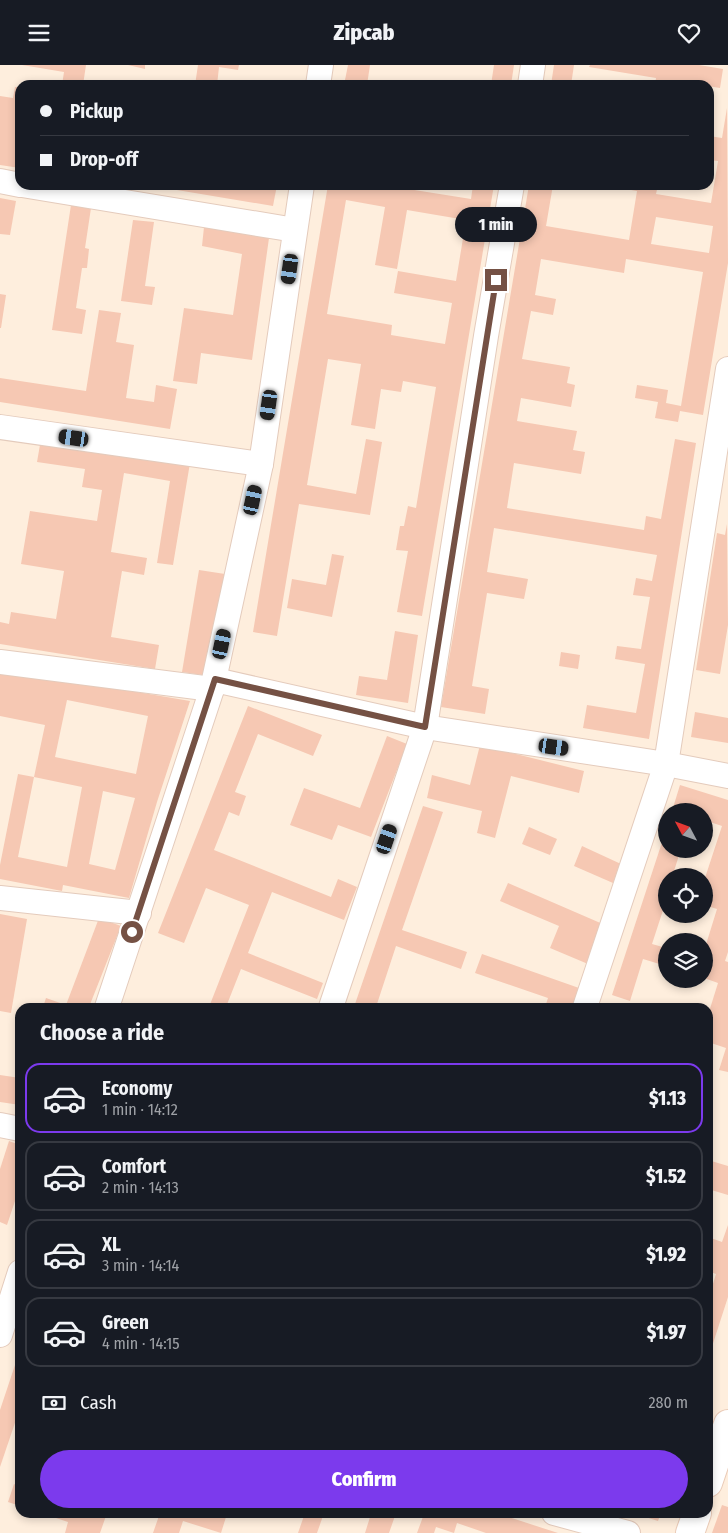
<!DOCTYPE html>
<meta charset="utf-8">
<style>
:root{--surface:#171b24;--page:#242831;--text:#f1f3f6;--muted:#9ea1a6;--line:#363941;--accent:#7c3aed}
body{margin:0;font-family:"Fira Sans Condensed",sans-serif;background:var(--page);color:var(--text);height:100vh;display:flex;flex-direction:column;font-size:19px;white-space:nowrap}
*{box-sizing:border-box;margin:0}
p{font-size:16px;color:var(--muted)}
.icon{flex:none;width:28px;height:28px;fill:none;stroke:currentColor;stroke-width:2;stroke-linecap:round;stroke-linejoin:round}
.map{position:relative;flex:1;overflow:hidden}
.details{position:absolute;left:15px;top:938px;width:698px;height:515px;display:flex;flex-direction:column;background:var(--surface);border-radius:15px;box-shadow:0 2px 8px #0003}
.details>*{flex:none}
.hud{position:absolute;left:15px;top:15px;width:699px;height:110px;border-radius:15px;box-shadow:0 2px 8px #0003;display:grid;align-content:center;height:110px;padding:0 25px;background:var(--surface)}
.needle{width:32px;rotate:311deg}
.controls{position:absolute;left:658px;top:738px;display:grid;gap:10px}
.controls a{display:grid;place-items:center;width:55px;height:55px;border-radius:50%;background:var(--surface);box-shadow:0 2px 8px #0003;font-size:25px}
.end{position:absolute;width:22px;height:22px;margin:-11px;border:6px solid #755144;background:#fff;box-shadow:0 0 0 2px #fff}
.from{border-radius:50%}
.bubble{position:absolute;height:35px;border-radius:18px;background:var(--surface);box-shadow:0 2px 8px #0003;font-size:16px;font-weight:800;line-height:35px;text-align:center}
.car{position:absolute;width:15px;height:30px;margin:-15px -8px;border-radius:6px;box-shadow:0 0 4px 1px #0007;background:linear-gradient(#222 24%,#8ab4d8 0 40%,#222 0 76%,#8ab4d8 0 86%,#222 0)}
.hud b{display:flex;align-items:center;gap:18px;height:48px;font-size:19px}
.hud b+b{border-top:1px solid var(--line)}
.hud i{width:12px;height:12px;background:var(--text)}
ul{padding:0;list-style:none}
li{display:flex;align-items:center;gap:15px;height:70px;margin:0 10px 8px;padding:0 15px;border:2px solid var(--line);border-radius:15px}
li div{flex:1}
li b{display:block;font-size:19px}
li em{font-style:normal;font-weight:800}
li.on{border-color:var(--accent)}
li>.icon{width:45px;height:45px;stroke-width:1.5}
h2{padding:0 25px;font-size:22px;line-height:60px}
.pay{display:flex;align-items:center;gap:12px;height:55px;padding:0 25px;font-size:19px}
.pay p{margin-inline-start:auto}
.cta{display:flex;gap:10px;margin-top:auto;padding:10px 25px}
.cta a{flex:1;height:58px;border-radius:30px;background:var(--accent);color:#fff;font-size:20px;font-weight:800;line-height:58px;text-align:center}
header{display:flex;justify-content:space-between;align-items:center;height:65px;padding:0 25px;background:var(--surface);font-size:22px;font-weight:800}
.map>svg:first-child{display:block}
.building{fill:#f6c8b3;fill-rule:evenodd}
.lines{fill:none;stroke-linecap:round;stroke-linejoin:round}
.street-casing{stroke:#e4cbbc;stroke-width:26}
.secondary-casing{stroke:#eacbb8;stroke-width:30}
.street{stroke:#fff;stroke-width:24}
.secondary{stroke:#fff;stroke-width:28}
.route{stroke:#755144;stroke-width:6}
</style>
<header><svg class="icon" aria-label="menu" viewBox="0 0 24 24"><path d="M4 6h16M4 12h16M4 18h16"/></svg>Zipcab<svg class="icon" aria-label="heart" viewBox="0 0 24 24"><path d="M12 20l-8-8c-3-5 5-10 8-4 3-6 11-1 8 4z"/></svg></header>
<div class="map">
<svg width="728" height="1468" viewBox="0 0 728 1468">
<rect width="100%" height="100%" fill="#feeedd"/>
<!-- building -->
<g class="building">
<path d="M22 0H86L83 20H62L64 7Z"/>
<path d="M128 0H145V4Z"/>
<path d="M198 0H239L238 5 219 2 217 20H195Z"/>
<path d="M348 0H370L367 20H344Z"/>
<path d="M494 0H514L511 20H491Z"/>
<path d="M554 0H574L571 20H551Z"/>
<path d="M590 0H699L723 4 720 23 676 16V20H655L656 13 589 2Z"/>
<path d="M15 22H20V103L0 100V31L13 33Z"/>
<path d="M727 43 728 198 703 350 680 346 678 357 655 353 658 337 635 333 637 320 668 325 666 338 681 341 703 207 626 194 624 208 541 194 535 230 556 234 553 250 531 246 522 294 570 302 567 318 575 320 571 342 521 333 517 356 577 366 573 385 585 387 581 409 514 398 507 443 644 465 646 451 661 454 675 374 696 378 649 674 583 663 587 640 636 648 645 599 615 594 617 581 641 584 650 532 633 530 636 513 652 516 657 490 494 463 487 507 528 514 524 534 487 528 472 621 489 624 485 649 441 642 529 120H553L546 161 629 175 637 126 614 122V120H658L656 129 711 138 718 96 709 95V71L722 73ZM656 152 713 161 709 188 651 179Z"/>
<path d="M166 120H277L273 141 165 123Z"/>
<path d="M328 120H383L471 134 473 120H494L422 551 397 547 408 486 396 485 400 461H404L408 441 416 443 436 322 403 316 401 327 381 324 375 364 351 360 361 299 328 294 307 420 356 429 366 374 382 377 370 450 299 439 277 571 253 567ZM346 135 385 142 375 200 397 204 407 145 466 155 456 216 398 206 394 228 452 238 445 279 391 270 392 260 327 249Z"/>
<path d="M0 133 16 136 10 170 0 169Z"/>
<path d="M71 140 91 143 85 183 89 184 87 203H82L76 243 86 245 82 269 52 265Z"/>
<path d="M133 155 154 157 145 221 155 222 152 240 121 236Z"/>
<path d="M204 162 269 173 252 295 201 288 197 319 173 316 184 243 233 250 242 189 202 181Z"/>
<path d="M0 229 6 230 1 263H0Z"/>
<path d="M99 245 121 248 116 277 134 280 126 333 154 337 156 320 177 324 170 364 0 337V313L86 326Z"/>
<path d="M41 374 190 398 173 500 157 498 170 416 124 408 111 487 147 493 144 510 122 506 111 572 159 580 155 604 0 579V557L9 559 11 547 56 554 64 506 21 499 30 446 97 456 102 425 82 422 85 404 37 397Z"/>
<path d="M727 459 728 560 720 609 696 605 717 468 725 470Z"/>
<path d="M332 489 344 491 332 552 287 543 292 514 326 520Z"/>
<path d="M199 505 225 509 209 611 182 607Z"/>
<path d="M395 566 418 570 408 638 356 630 359 611 387 615Z"/>
<path d="M561 587 580 590 578 604 559 601Z"/>
<path d="M0 607 55 613 190 636 157 737 129 833 63 820 62 826 0 814V800L18 709 34 712 18 792 67 802 82 722 34 712 45 660 0 651ZM67 635 148 651 136 709 55 692ZM103 726 135 733 115 805 89 799Z"/>
<path d="M248 641 322 670 313 691 258 669 235 727 246 731 239 751 229 747 214 785 331 832 338 814 357 822 344 855 272 827 248 888 323 918 317 934 241 904 226 942H209L249 840 206 823 184 878 158 868Z"/>
<path d="M695 647 728 653V678L691 672Z"/>
<path d="M387 671 407 679 371 772 338 760 332 775 290 760 304 723 360 743Z"/>
<path d="M480 680 584 706 579 728 511 711 495 773 477 768 482 746 427 733 432 710 470 720Z"/>
<path d="M680 720 728 735V887L725 896 728 897V1007L719 1005 726 983 708 977V950L718 918 704 913V886L717 844 704 840V816L722 761 704 755V746H672Z"/>
<path d="M423 741 443 747 402 865 467 887 461 904 396 881 376 942H354Z"/>
<path d="M529 762 557 774 550 790 522 779Z"/>
<path d="M666 765V784H681L674 806 688 811H666V836L652 879 666 883V901L643 894 630 936 612 930Z"/>
<path d="M582 781 621 799 613 818 574 801Z"/>
<path d="M508 818 605 860 588 899 550 883 559 861 500 836Z"/>
<path d="M0 849 27 854 11 948 0 946Z"/>
<path d="M99 853 121 861 89 942H43L46 933 66 940Z"/>
<path d="M482 889 579 923 573 942H545L548 933 475 908Z"/>
<path d="M0 1010 20 1013V1040L0 1037Z"/>
<path d="M9 1076 20 1080V1121L7 1160 0 1157V1104Z"/>
<path d="M708 1095 728 1101V1130L708 1124Z"/>
<path d="M728 1160V1232L708 1294V1235L716 1209 708 1206V1172L722 1177Z"/>
<path d="M16 1297 20 1298V1343L0 1402V1345Z"/>
<path d="M14 1419 20 1422V1441L8 1437Z"/>
<path d="M722 1440 728 1442V1468H712Z"/>
<path d="M41 1448H107L100 1468H65L68 1457Z"/>
<path d="M160 1448H214L226 1452 221 1468 183 1456 179 1468H153Z"/>
<path d="M305 1448H324L317 1468H298Z"/>
<path d="M366 1448H396L389 1468H365L371 1449Z"/>
<path d="M420 1448H496L558 1468H486L457 1458 454 1468 436 1462 434 1468H417L424 1449Z"/>
<path d="M633 1448H661L658 1456Z"/>
</g>
<g class="lines">
<!-- street casing -->
<g class="street-casing">
<g id="street">
<path d="M318 20 321 0"/>
<path d="M530 20 533 0"/>
<path d="M0 116 20 120"/>
<path d="M22 120 295 165"/>
<path d="M0 362 261 399"/>
<path d="M0 597 212 624"/>
<path d="M215 615 425 662 666 699 728 711"/>
<path d="M0 833 139 848"/>
<path d="M107 942 212 624 261 399 302 120"/>
<path d="M331 942 425 662 486 271 512 120"/>
<path d="M585 942 666 699 728 304"/>
<path d="M0 1060 20 1064"/>
<path d="M0 1270 20 1207"/>
<path d="M554 1448 628 1468"/>
</g>
</g>
<!-- secondary casing -->
<g class="secondary-casing">
<g id="secondary">
<path d="M708 1418 728 1359"/>
<path d="M690 1468 697 1448"/>
</g>
</g>
<!-- street -->
<use href="#street" class="street"/>
<!-- secondary -->
<use href="#secondary" class="secondary"/>
</g>
<g class="lines">
<!-- route -->
<path class="route" d="M132 867 215 614 425 662 496 215"/>
</g>
</svg>
<div class="controls">
<a><svg class="needle" viewBox="-14 -14 28 28"><path d="M0-13l5 13h-10z" fill="#e53935"/><path d="M0 13l5-13h-10z" fill="#9ea1a6"/></svg></a>
<a><svg class="icon" aria-label="locate" viewBox="0 0 24 24"><circle cx="12" cy="12" r="6"/><path d="M12 2v4M12 18v4M2 12h4M18 12h4"/></svg></a>
<a><svg class="icon" aria-label="layers" viewBox="0 0 24 24"><path d="M12 4l9 5-9 5-9-5zM3 14l9 5 9-5"/></svg></a>
</div>
<i class="end from" style="left:132px;top:867px"></i>
<i class="end" style="left:496px;top:215px"></i>
<div class="bubble" style="left:455px;top:142px;width:82px">1 min</div>
<i class="car" style="left:290px;top:204px;rotate:188deg"></i>
<i class="car" style="left:269px;top:340px;rotate:188deg"></i>
<i class="car" style="left:74px;top:373px;rotate:278deg"></i>
<i class="car" style="left:253px;top:435px;rotate:12deg"></i>
<i class="car" style="left:222px;top:579px;rotate:12deg"></i>
<i class="car" style="left:554px;top:682px;rotate:98deg"></i>
<i class="car" style="left:387px;top:774px;rotate:19deg"></i>
<div class="hud">
<b><i class="from"></i>Pickup</b>
<b><i></i>Drop-off</b>
</div>
<section class="details">
<h2>Choose a ride</h2>
<ul>
<li class="on"><svg class="icon" aria-label="car" viewBox="0 0 24 24"><path d="M5 17H2v-5l4-1 3-4h7l3 4 3 1v5h-3M9 17h6M6 11h13"/><circle cx="7" cy="17" r="2"/><circle cx="17" cy="17" r="2"/></svg><div><b>Economy</b><p>1 min · 14:12</p></div><em>$1.13</em></li>
<li><svg class="icon" aria-label="car" viewBox="0 0 24 24"><path d="M5 17H2v-5l4-1 3-4h7l3 4 3 1v5h-3M9 17h6M6 11h13"/><circle cx="7" cy="17" r="2"/><circle cx="17" cy="17" r="2"/></svg><div><b>Comfort</b><p>2 min · 14:13</p></div><em>$1.52</em></li>
<li><svg class="icon" aria-label="car" viewBox="0 0 24 24"><path d="M5 17H2v-5l4-1 3-4h7l3 4 3 1v5h-3M9 17h6M6 11h13"/><circle cx="7" cy="17" r="2"/><circle cx="17" cy="17" r="2"/></svg><div><b>XL</b><p>3 min · 14:14</p></div><em>$1.92</em></li>
<li><svg class="icon" aria-label="car" viewBox="0 0 24 24"><path d="M5 17H2v-5l4-1 3-4h7l3 4 3 1v5h-3M9 17h6M6 11h13"/><circle cx="7" cy="17" r="2"/><circle cx="17" cy="17" r="2"/></svg><div><b>Green</b><p>4 min · 14:15</p></div><em>$1.97</em></li>
</ul>
<div class="pay"><svg class="icon" aria-label="cash" viewBox="0 0 24 24"><path d="M3 7h18v10H3z"/><circle cx="12" cy="12" r="2"/></svg>Cash<p>280 m</p></div>
<div class="cta"><a>Confirm</a></div>
</section>
</div>
